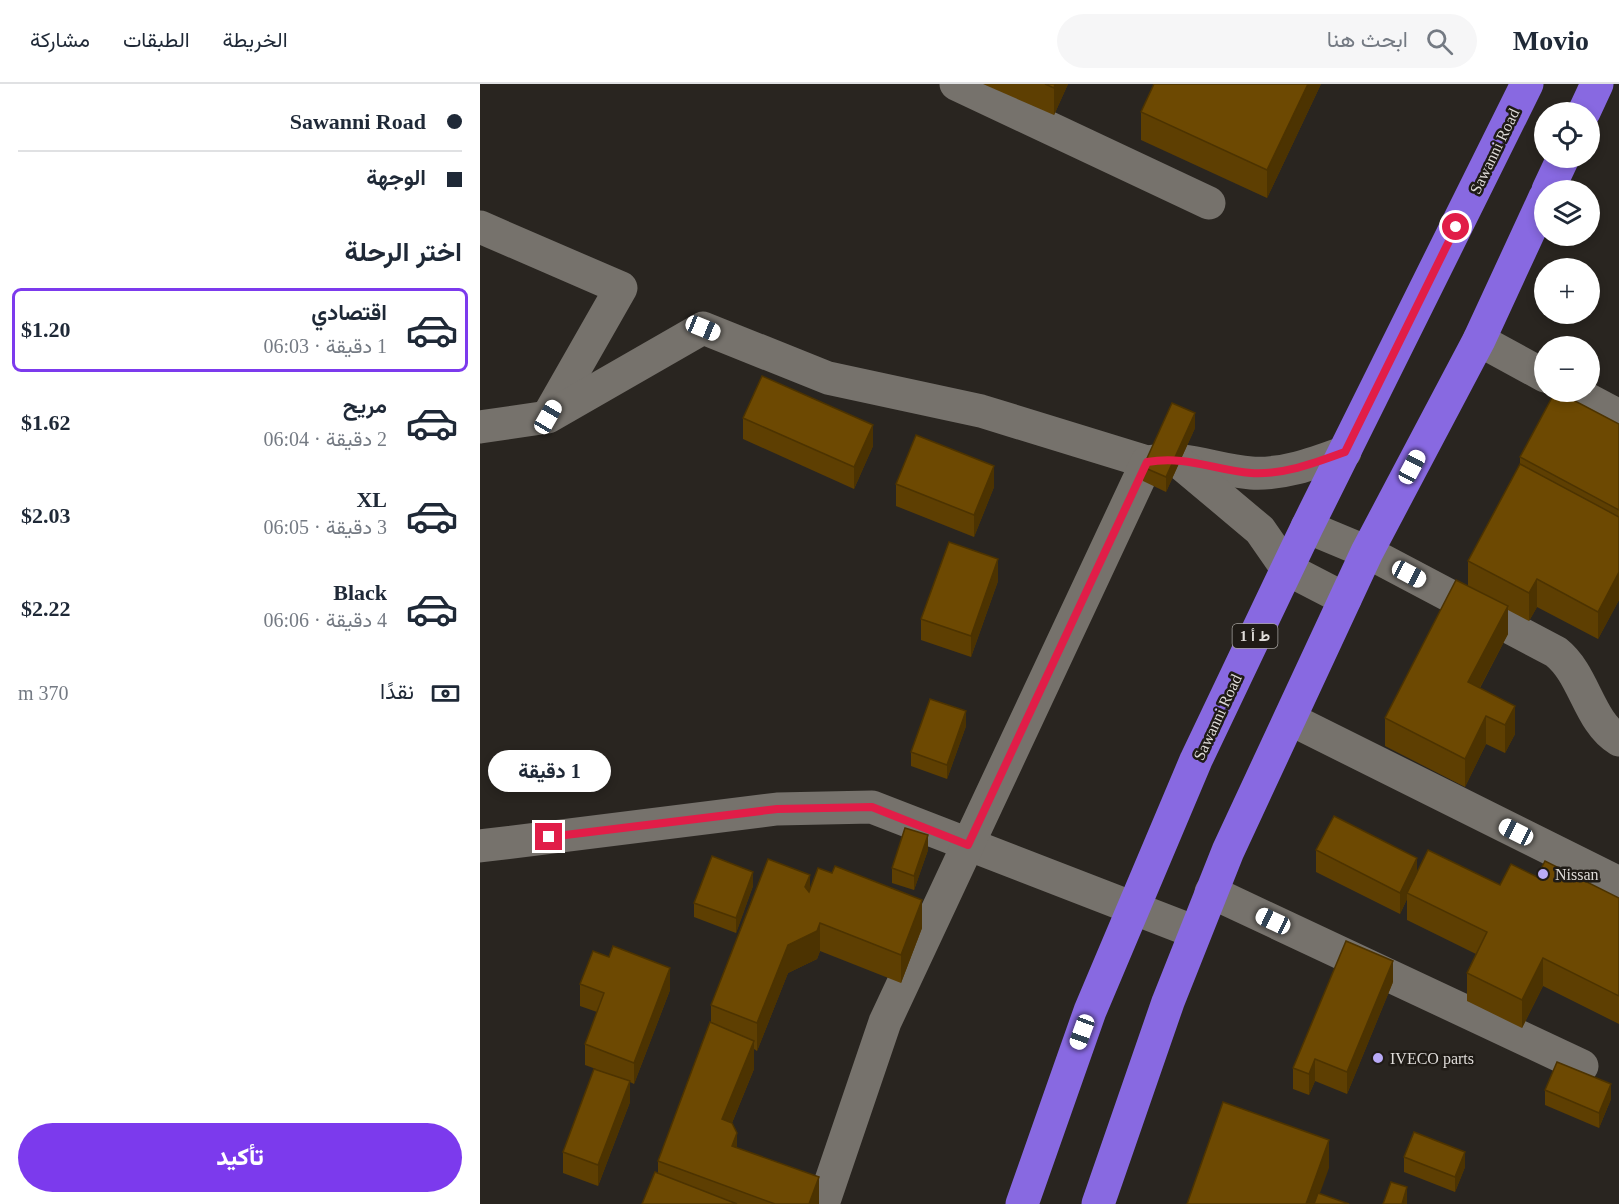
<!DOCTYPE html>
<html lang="ar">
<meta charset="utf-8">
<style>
:root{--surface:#fff;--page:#f6f6f7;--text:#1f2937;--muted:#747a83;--line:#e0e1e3;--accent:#7c3aed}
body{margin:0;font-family:"Times New Roman",Vazirmatn,serif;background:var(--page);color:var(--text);direction:rtl;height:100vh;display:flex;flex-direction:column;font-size:22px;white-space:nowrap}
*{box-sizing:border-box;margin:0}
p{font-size:20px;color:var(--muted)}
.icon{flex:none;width:33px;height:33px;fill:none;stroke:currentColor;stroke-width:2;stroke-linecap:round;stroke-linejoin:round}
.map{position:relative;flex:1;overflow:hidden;direction:ltr}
.details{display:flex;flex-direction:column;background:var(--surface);width:480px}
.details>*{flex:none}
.guide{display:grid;align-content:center;height:132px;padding:0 18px;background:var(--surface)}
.fabs{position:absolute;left:1054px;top:18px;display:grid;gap:12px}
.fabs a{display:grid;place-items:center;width:66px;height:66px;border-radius:50%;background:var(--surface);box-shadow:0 3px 9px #0003;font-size:30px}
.end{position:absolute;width:27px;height:27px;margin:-14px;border:8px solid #e11d48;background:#fff;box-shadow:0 0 0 3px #fff}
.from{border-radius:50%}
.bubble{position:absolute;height:42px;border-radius:21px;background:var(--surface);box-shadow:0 3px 9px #0003;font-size:20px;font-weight:800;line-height:42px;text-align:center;direction:rtl}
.car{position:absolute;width:18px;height:36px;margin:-18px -9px;border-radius:8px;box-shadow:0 0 4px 2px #0007;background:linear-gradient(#fff 24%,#345 0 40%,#fff 0 76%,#345 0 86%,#fff 0)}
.guide b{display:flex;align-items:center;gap:21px;height:57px;font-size:22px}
.guide b+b{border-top:2px solid var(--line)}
.guide i{width:15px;height:15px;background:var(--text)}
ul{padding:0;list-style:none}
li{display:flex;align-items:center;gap:18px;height:84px;margin:0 12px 9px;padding:0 6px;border:3px solid transparent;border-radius:9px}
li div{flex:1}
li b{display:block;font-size:22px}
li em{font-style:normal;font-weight:800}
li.on{border-color:var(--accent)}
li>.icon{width:54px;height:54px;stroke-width:1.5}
h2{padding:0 18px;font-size:27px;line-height:72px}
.pay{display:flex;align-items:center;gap:15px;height:66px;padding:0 18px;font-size:22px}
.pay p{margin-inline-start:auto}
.primary-button{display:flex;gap:12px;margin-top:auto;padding:12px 18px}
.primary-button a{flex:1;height:69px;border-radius:36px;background:var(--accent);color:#fff;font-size:24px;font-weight:800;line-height:69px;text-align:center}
header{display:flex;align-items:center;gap:36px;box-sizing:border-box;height:84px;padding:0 30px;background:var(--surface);border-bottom:2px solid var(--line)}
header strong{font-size:28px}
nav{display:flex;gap:33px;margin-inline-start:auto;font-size:21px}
.search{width:420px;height:54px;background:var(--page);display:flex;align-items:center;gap:15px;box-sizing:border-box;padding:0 21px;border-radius:33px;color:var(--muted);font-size:22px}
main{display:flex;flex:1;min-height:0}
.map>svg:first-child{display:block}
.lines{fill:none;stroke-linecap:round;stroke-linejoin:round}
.minor{stroke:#76726c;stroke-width:33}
.highway{stroke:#8869e1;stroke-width:33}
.wall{fill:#5e3f02}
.shaded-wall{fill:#4c3301}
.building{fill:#6d4902;stroke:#4c3301;stroke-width:1.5}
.route{stroke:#e11d48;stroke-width:8}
.poi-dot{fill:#b9abf7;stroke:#1f1b16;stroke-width:2}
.labels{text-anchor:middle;stroke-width:5;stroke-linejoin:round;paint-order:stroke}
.shield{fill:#1f1b16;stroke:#a5a29e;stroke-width:1.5}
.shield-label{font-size:15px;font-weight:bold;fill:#dfdcd9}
.street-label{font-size:16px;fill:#dfdcd9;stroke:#1f1b16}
.poi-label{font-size:16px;fill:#dfdcd9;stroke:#1f1b16;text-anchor:start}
</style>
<header>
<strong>Movio</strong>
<div class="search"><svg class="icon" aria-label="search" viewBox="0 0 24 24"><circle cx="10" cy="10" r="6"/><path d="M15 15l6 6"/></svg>ابحث هنا</div>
<nav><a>الخريطة</a><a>الطبقات</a><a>مشاركة</a></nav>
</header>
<main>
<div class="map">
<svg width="1139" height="1120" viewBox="0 0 1139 1120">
<rect width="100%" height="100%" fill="#292520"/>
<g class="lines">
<!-- minor -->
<g class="minor">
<path d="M476 0 729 119"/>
<path d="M0 143 141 204 68 332"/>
<path d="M999 256 1065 292"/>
<path d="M1094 308 1139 332"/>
<path d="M0 343 68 333 223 244 348 294 501 327 667 378C706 371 734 386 771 389 804 391 835 379 865 368"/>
<path d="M699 378 780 446 807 485 865 515"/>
<path d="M827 443 887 468 1076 568C1105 591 1108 637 1139 656"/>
<path d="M810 635 1139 799"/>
<path d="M0 762 297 725 392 723 715 848"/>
<path d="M731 808 1102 982"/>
<path d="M343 1120 405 938 667 378"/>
</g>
<!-- highway -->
<g class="highway">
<path d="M1104 28 1117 0"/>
<path d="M1068 106 1083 74"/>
<path d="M542 1120 610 927 716 676 827 443 1047 0"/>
<path d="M618 1120 688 918 748 767 887 468 999 256 1065 113"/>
</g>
</g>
<!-- wall -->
<g class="wall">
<path d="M503 0H588L574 31Z"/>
<path d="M674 0H841L787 114 661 56V28Z"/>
<path d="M263 334 393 362 374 405 263 355Z"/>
<path d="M1139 340V516L1118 555 1057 523 1049 537 1028 526V550L1000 604 1035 650 1025 669 1006 660 985 703 905 662V634L988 502V477L1040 381V373Z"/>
<path d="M715 344 686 408 663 397V383Z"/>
<path d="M416 400 514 403 494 453 416 422Z"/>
<path d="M518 497 491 573 441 556V535Z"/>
<path d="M486 642 467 695 431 682V668Z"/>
<path d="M448 766 434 806 412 799V784Z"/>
<path d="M836 766 937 789 1020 801 1057 793 1139 814V940L1063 902 1042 944 987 917V889L996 870 927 836V815L920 830 836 788Z"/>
<path d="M273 802 256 849 214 833V819Z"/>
<path d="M330 807 442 844 421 899 340 867 337 875 308 889 277 967 274 965V985L252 1039 257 1064 339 1120H162L178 1090V1077L231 939V921Z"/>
<path d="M913 898 867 1010 835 997 829 1011 813 1005V984Z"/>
<path d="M100 900 190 906 154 1000 150 998V1018L118 1102 83 1089V1068L116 985 105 981V960L117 928 100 922Z"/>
<path d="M1065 1006 1131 1015 1119 1044 1065 1021Z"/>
<path d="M924 1073 985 1083 975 1108 924 1088Z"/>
</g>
<!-- shaded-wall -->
<g class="shaded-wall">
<path d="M575 0H588L574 31V4Z"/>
<path d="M828 0H841L787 114V86Z"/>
<path d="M715 329V344L686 408V393Z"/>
<path d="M393 341V362L374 405V383Z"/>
<path d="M514 382V403L494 453V431Z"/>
<path d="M518 475V497L491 573V552Z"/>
<path d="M1139 488V516L1118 555V528Z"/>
<path d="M1057 495V523L1049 537V509Z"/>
<path d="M1028 522V550L988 626V598Z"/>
<path d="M1035 622V650L1025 669V641Z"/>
<path d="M486 627V642L467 695V681Z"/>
<path d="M1006 632V660L985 703V675Z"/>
<path d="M448 751V766L434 806V792Z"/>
<path d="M937 774V795L927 809V815L920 830V809Z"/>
<path d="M273 788V802L256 849V834Z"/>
<path d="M330 791V819L325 803Z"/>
<path d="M442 816V844L421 899V871Z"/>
<path d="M340 839V867L337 875 308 889 277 967V939L308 861Z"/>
<path d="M1063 874V902L1042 944V916Z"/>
<path d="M913 877V898L867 1010V988Z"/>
<path d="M190 884V906L154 1000V979Z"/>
<path d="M274 957V985L242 1063V1035Z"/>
<path d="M835 975V997L829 1011V990Z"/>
<path d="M150 997V1018L118 1102V1081Z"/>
<path d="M1131 1000V1015L1119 1044V1029Z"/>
<path d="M257 1049V1077L252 1062Z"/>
<path d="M849 1056V1084L836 1120H826Z"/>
<path d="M985 1068V1083L975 1108V1093Z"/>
<path d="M339 1093V1120H329Z"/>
<path d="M927 1103V1120H922Z"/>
</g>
<!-- building -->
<g class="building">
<path d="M565 0H575L574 4Z"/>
<path d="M674 0H828L787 86 661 28Z"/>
<path d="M282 292 393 341 374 383 263 334Z"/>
<path d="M1075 308H1078L1139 340V426L1040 373Z"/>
<path d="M692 319 715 329 686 393 663 383Z"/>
<path d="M436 351 514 382 494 431 416 400Z"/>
<path d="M1040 380 1139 433V488L1118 528 1057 495 1049 509 988 477Z"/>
<path d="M469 458 518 475 491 552 441 535Z"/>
<path d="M976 496 1028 522 988 598 1035 622 1025 641 1006 632 985 675 905 634Z"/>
<path d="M450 615 486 627 467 681 431 668Z"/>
<path d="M854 732 937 774 920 809 836 766Z"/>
<path d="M425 744 448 751 434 792 412 784Z"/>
<path d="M948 766 1020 801 1031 780 1057 793 1065 777 1139 814V912L1063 874 1042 916 987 889 1007 848 927 809Z"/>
<path d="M232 772 273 788 256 834 214 819Z"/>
<path d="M288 775 330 791 325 803 329 808 338 784 352 789 355 782 442 816 421 871 340 839 337 847 308 861 277 939 231 921Z"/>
<path d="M866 857 913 877 867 988 835 975 829 990 813 984Z"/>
<path d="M133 862 190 884 154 979 105 960 124 909 100 900 113 867 129 873Z"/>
<path d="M230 938 274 957 242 1035 252 1039 257 1049 252 1062 339 1093 329 1120H295L178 1077Z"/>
<path d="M1077 978 1131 1000 1119 1029 1065 1006Z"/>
<path d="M114 985 150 997 118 1081 83 1068Z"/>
<path d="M743 1018 849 1056 826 1120H707Z"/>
<path d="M934 1048 985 1068 975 1093 924 1073Z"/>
<path d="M175 1088 257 1120H162Z"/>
<path d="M911 1098 927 1103 922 1120H903Z"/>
<path d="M838 1109 869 1120H834Z"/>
</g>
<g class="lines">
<!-- route -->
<path class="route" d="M69 753 297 725 392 723 488 761 667 378C706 371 734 386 771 389 804 391 835 379 865 368L976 143"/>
</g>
<!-- markers -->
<g class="poi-dot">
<circle cx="1063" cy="790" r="6"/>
<circle cx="898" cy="974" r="6"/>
</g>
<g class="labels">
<!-- shield labels -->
<rect class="shield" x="752.5" y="540" width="45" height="24" rx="4.5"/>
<g class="shield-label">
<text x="775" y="557">ط أ 1</text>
</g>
<!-- street labels -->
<g class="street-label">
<text transform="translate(1014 67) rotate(-64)" y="6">Sawanni Road</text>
<text transform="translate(737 633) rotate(-65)" y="6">Sawanni Road</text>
</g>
<!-- poi labels -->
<g class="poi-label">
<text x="1075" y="796">Nissan</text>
<text x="910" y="980">IVECO parts</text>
</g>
</g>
</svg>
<div class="fabs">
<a><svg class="icon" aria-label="locate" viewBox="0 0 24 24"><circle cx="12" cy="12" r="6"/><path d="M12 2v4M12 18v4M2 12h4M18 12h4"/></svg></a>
<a><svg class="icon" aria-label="layers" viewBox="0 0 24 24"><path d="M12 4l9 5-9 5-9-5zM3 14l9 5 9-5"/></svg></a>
<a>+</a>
<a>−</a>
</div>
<i class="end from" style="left:976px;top:143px"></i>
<i class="end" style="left:69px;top:753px"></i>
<div class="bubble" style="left:8px;top:666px;width:123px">1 دقيقة</div>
<i class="car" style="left:223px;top:244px;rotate:112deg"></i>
<i class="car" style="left:68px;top:333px;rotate:30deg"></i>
<i class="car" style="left:932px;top:383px;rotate:28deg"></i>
<i class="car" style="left:929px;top:490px;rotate:118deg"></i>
<i class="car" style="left:1036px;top:748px;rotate:297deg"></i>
<i class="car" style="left:793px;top:837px;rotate:295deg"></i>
<i class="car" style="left:602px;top:948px;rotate:200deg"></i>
</div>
<section class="details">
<div class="guide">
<b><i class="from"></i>Sawanni Road</b>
<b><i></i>الوجهة</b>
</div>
<h2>اختر الرحلة</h2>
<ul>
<li class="on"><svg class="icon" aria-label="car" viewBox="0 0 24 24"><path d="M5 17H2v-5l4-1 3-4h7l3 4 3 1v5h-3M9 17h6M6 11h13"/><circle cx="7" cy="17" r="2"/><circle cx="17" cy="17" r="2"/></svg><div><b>اقتصادي</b><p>1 دقيقة · 06:03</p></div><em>$1.20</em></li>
<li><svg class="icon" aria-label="car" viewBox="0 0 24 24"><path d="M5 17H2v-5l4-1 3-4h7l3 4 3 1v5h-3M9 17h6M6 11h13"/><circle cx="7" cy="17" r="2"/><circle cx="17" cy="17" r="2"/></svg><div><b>مريح</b><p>2 دقيقة · 06:04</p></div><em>$1.62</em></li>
<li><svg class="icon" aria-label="car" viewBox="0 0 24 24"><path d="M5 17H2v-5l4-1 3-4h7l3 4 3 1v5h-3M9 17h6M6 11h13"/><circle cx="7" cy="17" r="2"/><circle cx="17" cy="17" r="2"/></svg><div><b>XL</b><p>3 دقيقة · 06:05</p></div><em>$2.03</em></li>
<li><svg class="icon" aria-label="car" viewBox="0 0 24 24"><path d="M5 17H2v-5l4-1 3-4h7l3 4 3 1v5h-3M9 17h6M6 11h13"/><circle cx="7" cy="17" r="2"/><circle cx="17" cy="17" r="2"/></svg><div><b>Black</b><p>4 دقيقة · 06:06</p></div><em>$2.22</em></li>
</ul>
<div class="pay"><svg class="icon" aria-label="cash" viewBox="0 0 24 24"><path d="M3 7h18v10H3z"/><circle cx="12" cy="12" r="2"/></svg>نقدًا<p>370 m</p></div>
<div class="primary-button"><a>تأكيد</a></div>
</section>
</main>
